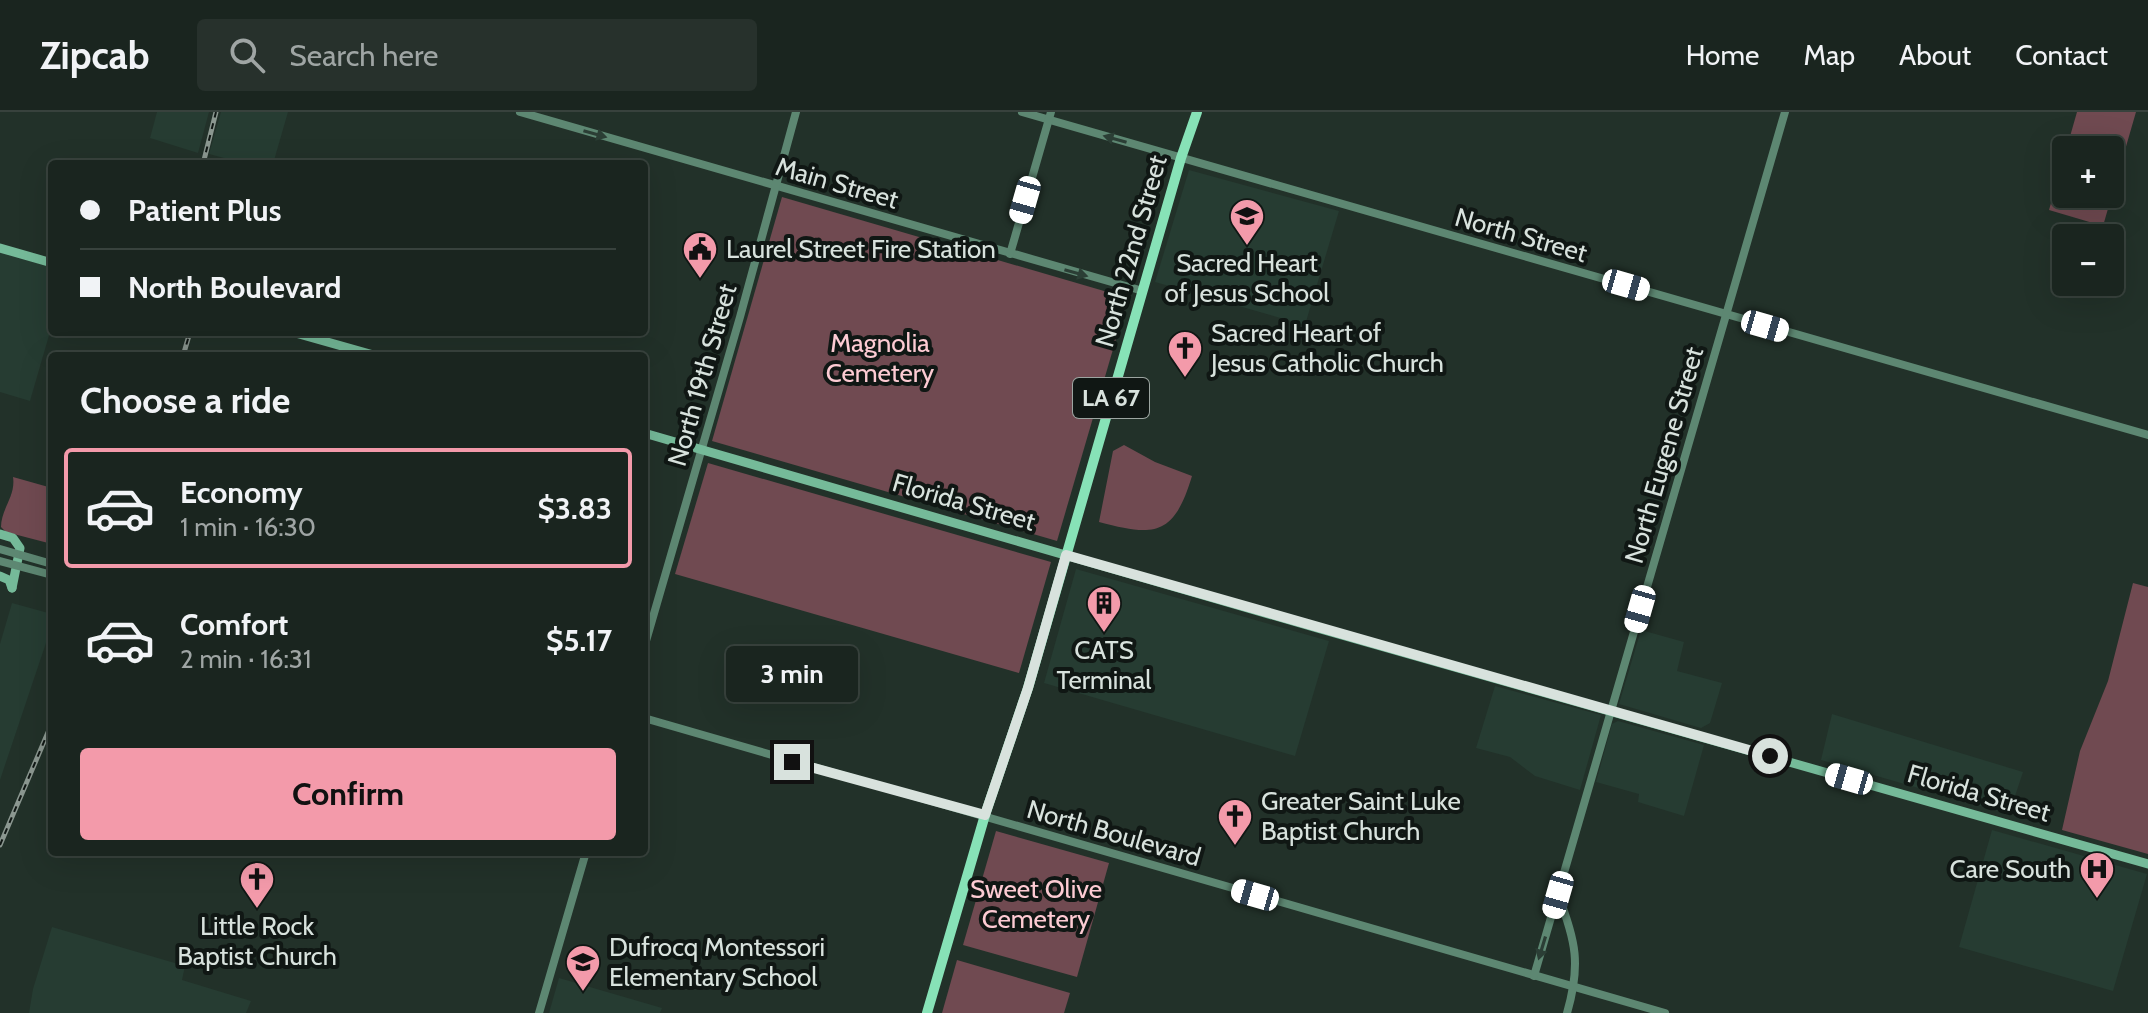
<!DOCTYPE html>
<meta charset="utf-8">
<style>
:root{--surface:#1a251f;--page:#27312c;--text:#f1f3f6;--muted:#9fa5a4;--line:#38423d;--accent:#f39aaa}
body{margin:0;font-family:Cabin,sans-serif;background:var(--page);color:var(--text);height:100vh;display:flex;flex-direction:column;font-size:30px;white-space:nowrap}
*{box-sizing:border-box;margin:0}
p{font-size:26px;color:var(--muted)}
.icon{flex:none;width:44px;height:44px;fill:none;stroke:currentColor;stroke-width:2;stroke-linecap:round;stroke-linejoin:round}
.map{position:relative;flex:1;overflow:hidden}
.drawer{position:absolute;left:48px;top:240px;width:600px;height:504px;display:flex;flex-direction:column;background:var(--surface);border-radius:8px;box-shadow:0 8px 32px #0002,0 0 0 2px var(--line)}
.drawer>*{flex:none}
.banner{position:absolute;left:48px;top:48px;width:600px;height:176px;border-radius:8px;box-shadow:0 8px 32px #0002,0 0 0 2px var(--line);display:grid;align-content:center;height:176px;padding:0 32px;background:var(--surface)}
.tools{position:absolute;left:2052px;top:24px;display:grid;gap:16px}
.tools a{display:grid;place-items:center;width:72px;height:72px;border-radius:8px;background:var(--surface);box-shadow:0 8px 32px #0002,0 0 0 2px var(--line);font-size:40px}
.end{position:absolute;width:36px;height:36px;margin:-18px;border:10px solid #d8e2dd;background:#111;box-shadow:0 0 0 4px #111}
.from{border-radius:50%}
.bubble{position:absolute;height:56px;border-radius:8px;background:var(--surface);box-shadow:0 8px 32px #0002,0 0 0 2px var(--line);font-size:26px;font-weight:700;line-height:56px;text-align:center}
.car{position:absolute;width:24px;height:48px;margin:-24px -12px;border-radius:10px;box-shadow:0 0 6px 2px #0007;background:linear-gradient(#fff 24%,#345 0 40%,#fff 0 76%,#345 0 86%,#fff 0)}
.banner b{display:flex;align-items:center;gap:28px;height:76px;font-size:30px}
.banner b+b{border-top:2px solid var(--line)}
.banner i{width:20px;height:20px;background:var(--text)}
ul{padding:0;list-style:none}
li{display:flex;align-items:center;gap:24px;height:120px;margin:0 16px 12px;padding:0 16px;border:4px solid transparent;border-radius:8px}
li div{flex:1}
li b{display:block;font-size:30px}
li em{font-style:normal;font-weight:700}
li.selected{border-color:var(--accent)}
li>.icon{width:72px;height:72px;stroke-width:1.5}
h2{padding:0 32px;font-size:36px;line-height:96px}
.cta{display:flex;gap:16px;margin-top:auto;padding:16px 32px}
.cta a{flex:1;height:92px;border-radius:8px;background:var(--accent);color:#111;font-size:32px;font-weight:700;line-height:92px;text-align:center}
header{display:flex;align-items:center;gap:48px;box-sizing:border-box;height:112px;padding:0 40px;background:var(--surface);border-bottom:2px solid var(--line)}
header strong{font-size:38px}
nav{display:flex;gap:44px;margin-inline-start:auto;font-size:28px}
.search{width:560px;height:72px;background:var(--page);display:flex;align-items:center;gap:20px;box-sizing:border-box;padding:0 28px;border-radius:8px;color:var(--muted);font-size:30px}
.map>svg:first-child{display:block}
.built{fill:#263c32}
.green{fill:#704a51;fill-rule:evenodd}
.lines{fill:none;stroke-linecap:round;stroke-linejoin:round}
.tertiary{stroke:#5d8772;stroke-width:8}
.secondary{stroke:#75ba99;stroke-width:9}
.primary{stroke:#87e2b7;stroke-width:10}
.rail-casing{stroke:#8b9790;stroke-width:5}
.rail{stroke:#101714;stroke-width:2;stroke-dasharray:6;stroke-linecap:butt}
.tertiary-bridge{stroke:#5d8772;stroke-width:8}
.oneway{fill:#2b3e35}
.route{stroke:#d8e2dd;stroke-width:10}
.labels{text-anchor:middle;stroke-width:8;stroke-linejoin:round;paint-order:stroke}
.shield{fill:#101714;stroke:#9ca5a1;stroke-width:2}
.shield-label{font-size:24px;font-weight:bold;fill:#d8e2dd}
.street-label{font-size:26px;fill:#d8e2dd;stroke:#101714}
.poi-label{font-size:26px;fill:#d8e2dd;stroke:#101714;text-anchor:start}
.park-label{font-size:26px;fill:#fdcbd3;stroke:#101714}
</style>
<header>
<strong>Zipcab</strong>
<div class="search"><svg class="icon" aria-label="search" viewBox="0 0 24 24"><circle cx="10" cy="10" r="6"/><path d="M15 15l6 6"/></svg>Search here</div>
<nav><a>Home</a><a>Map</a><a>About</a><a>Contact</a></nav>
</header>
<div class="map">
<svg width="2148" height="901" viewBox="0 0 2148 901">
<rect width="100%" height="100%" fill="#223129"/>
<!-- built -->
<g class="built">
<path d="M157 0H209L198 41 150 26Z"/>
<path d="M221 0H288L273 52H247L209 42Z"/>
<path d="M1189 58 1339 99 1305 213 1155 170Z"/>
<path d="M0 136 52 151V213L30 289 0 280Z"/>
<path d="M1076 457 1329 529 1295 644 1044 571Z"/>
<path d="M12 491 52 502V513L0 668V532Z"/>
<path d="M1641 518 1684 530 1677 559 1722 571 1710 611 1701 616 1619 592Z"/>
<path d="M1495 574 1601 603 1580 678 1535 664 1510 645 1476 636Z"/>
<path d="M1832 602 2023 660 2009 702 1821 648Z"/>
<path d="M1618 609 1704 633 1684 704 1638 690 1639 682 1596 670 1612 612Z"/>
<path d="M1992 718 2147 762 2113 879 1959 835Z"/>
<path d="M52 815 185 854 182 868 251 889 246 901H29L33 877Z"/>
<path d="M559 866 662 896 660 901H549Z"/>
</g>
<!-- green -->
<g class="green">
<path d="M2077 0H2136L2103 114 2049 98ZM2066 38H2110V82H2066Z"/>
<path d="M782 85 1128 186 1057 429 712 329Z"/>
<path d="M1124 333 1155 350 1192 364C1174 424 1155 425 1099 410L1113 339Z"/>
<path d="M708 351 1051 450 1019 561 675 462Z"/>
<path d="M13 365 52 376V432L6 420 1 415C1 397 16 384 13 365Z"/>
<path d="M2133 471 2148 475V742L2062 718 2080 639 2108 569Z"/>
<path d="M996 719 1109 751 1077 865 963 833Z"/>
<path d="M957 848 1070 881 1064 901H942Z"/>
</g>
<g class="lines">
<!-- tertiary -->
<g class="tertiary">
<path d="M520 0 1143 179"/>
<path d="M1022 0 2148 323"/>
<path d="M1010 142 1051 0"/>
<path d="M644 536 740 205 796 0"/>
<path d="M644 606 1665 901"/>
<path d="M1558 783C1576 829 1581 853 1567 901"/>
<path d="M1534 864 1785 0"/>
<path d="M539 901 586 740"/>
</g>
<!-- secondary -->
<g class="secondary">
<path d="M0 136 52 151"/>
<path d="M292 220 377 244"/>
<path d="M644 321 1317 516 2148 752"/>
<path d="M0 422 13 426 20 436 12 476"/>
<path d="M0 464 9 468 12 476"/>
</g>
<!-- primary -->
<path class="primary" d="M927 901 985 703 1028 576 1181 46 1197 0"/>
<!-- rail casing -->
<g class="rail-casing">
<g id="rail">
<path d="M203 52 216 0"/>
<path d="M183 244 190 220"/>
<path d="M0 733 52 611"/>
</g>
</g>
<!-- rail -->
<use href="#rail" class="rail"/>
<!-- tertiary-bridge -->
<g class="tertiary-bridge">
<path d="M0 437 52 452"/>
<path d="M0 449 52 463"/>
</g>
</g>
<!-- one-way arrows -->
<defs><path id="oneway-solid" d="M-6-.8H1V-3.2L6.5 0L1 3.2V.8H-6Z" transform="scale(2)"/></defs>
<g class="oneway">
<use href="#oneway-solid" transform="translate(595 22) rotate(16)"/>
<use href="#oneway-solid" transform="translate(1115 27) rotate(-164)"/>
<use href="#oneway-solid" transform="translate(1076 161) rotate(16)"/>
<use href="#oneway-solid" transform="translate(1542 836) rotate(107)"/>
</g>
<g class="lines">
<!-- route -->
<path class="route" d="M792 650 985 703 1028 576 1066 443 1770 644"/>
</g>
<!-- icons -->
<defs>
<g id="school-pin" transform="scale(1.8)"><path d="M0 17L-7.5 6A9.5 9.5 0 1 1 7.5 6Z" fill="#f39aaa" stroke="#101714"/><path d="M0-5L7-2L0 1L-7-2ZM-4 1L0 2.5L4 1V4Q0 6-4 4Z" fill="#111"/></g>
<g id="civic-pin" transform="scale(1.8)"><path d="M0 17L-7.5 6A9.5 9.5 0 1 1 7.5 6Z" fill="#f39aaa" stroke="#101714"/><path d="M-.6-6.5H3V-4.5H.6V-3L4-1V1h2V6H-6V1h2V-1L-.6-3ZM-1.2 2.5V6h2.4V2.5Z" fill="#111"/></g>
<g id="church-pin" transform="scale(1.8)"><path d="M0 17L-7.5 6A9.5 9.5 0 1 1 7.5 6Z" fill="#f39aaa" stroke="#101714"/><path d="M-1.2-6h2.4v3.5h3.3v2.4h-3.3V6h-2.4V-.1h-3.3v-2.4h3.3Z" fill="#111"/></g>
<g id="building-pin" transform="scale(1.8)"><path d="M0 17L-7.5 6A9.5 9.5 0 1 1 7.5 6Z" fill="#f39aaa" stroke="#101714"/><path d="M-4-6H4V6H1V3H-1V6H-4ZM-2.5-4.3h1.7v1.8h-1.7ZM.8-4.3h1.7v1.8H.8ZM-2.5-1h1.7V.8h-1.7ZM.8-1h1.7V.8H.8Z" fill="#111"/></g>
<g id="hospital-pin" transform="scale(1.8)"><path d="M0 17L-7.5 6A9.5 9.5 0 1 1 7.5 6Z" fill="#f39aaa" stroke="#101714"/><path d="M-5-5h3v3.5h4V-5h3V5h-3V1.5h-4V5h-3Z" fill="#111"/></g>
</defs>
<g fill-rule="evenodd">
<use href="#school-pin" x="1247" y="104"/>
<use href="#civic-pin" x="700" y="137"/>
<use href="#church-pin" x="1185" y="236"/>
<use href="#building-pin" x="1104" y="491"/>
<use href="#church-pin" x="1235" y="704"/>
<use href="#hospital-pin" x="2097" y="757"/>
<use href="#church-pin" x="257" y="767"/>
<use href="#school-pin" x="583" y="850"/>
</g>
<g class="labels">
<!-- shield labels -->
<rect class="shield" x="1073" y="266" width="76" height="40" rx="6"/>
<g class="shield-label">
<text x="1111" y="294">LA 67</text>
</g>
<!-- street labels -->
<g class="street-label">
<text transform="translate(837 71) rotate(16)" y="9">Main Street</text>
<text transform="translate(1521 123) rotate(16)" y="9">North Street</text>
<text transform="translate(1131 139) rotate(-74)" y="9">North 22nd Street</text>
<text transform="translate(702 263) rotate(-74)" y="9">North 19th Street</text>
<text transform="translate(1664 343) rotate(-74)" y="9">North Eugene Street</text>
<text transform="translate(964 390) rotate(16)" y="9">Florida Street</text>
<text transform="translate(1979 681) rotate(16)" y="9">Florida Street</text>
<text transform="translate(1114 721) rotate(16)" y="9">North Boulevard</text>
</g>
<!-- poi labels -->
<g class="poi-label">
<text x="726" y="146">Laurel Street Fire Station</text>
<text x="1247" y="160" text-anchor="middle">Sacred Heart<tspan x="1247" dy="30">of Jesus School</tspan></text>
<text x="1211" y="230">Sacred Heart of<tspan x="1211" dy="30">Jesus Catholic Church</tspan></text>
<text x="1104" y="547" text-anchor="middle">CATS<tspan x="1104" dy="30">Terminal</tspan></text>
<text x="1261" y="698">Greater Saint Luke<tspan x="1261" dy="30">Baptist Church</tspan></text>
<text x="2071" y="766" text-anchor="end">Care South</text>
<text x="257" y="823" text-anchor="middle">Little Rock<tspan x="257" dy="30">Baptist Church</tspan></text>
<text x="609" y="844">Dufrocq Montessori<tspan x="609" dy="30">Elementary School</tspan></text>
</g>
<!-- park labels -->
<g class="park-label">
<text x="880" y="240">Magnolia<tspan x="880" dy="30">Cemetery</tspan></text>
<text x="1036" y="786">Sweet Olive<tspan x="1036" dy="30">Cemetery</tspan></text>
</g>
</g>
</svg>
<div class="tools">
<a>+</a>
<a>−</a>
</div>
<i class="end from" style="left:1770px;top:644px"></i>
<i class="end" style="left:792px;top:650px"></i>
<div class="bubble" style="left:726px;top:534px;width:132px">3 min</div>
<i class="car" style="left:1025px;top:88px;rotate:196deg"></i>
<i class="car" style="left:1626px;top:173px;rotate:106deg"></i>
<i class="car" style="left:1765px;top:214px;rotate:106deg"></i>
<i class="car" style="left:1640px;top:497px;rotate:196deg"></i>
<i class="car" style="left:1849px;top:667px;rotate:286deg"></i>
<i class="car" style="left:1255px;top:783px;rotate:286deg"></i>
<i class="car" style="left:1558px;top:783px;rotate:196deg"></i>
<div class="banner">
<b><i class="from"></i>Patient Plus</b>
<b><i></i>North Boulevard</b>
</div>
<section class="drawer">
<h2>Choose a ride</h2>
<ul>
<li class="selected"><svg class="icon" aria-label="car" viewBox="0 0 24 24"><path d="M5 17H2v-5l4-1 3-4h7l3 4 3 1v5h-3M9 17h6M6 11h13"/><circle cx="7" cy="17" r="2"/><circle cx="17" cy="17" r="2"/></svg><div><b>Economy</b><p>1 min · 16:30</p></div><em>$3.83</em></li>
<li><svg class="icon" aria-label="car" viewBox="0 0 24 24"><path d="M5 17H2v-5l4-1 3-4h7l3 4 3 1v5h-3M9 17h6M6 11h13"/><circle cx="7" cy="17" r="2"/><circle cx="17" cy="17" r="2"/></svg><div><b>Comfort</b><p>2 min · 16:31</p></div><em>$5.17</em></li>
</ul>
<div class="cta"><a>Confirm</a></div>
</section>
</div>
